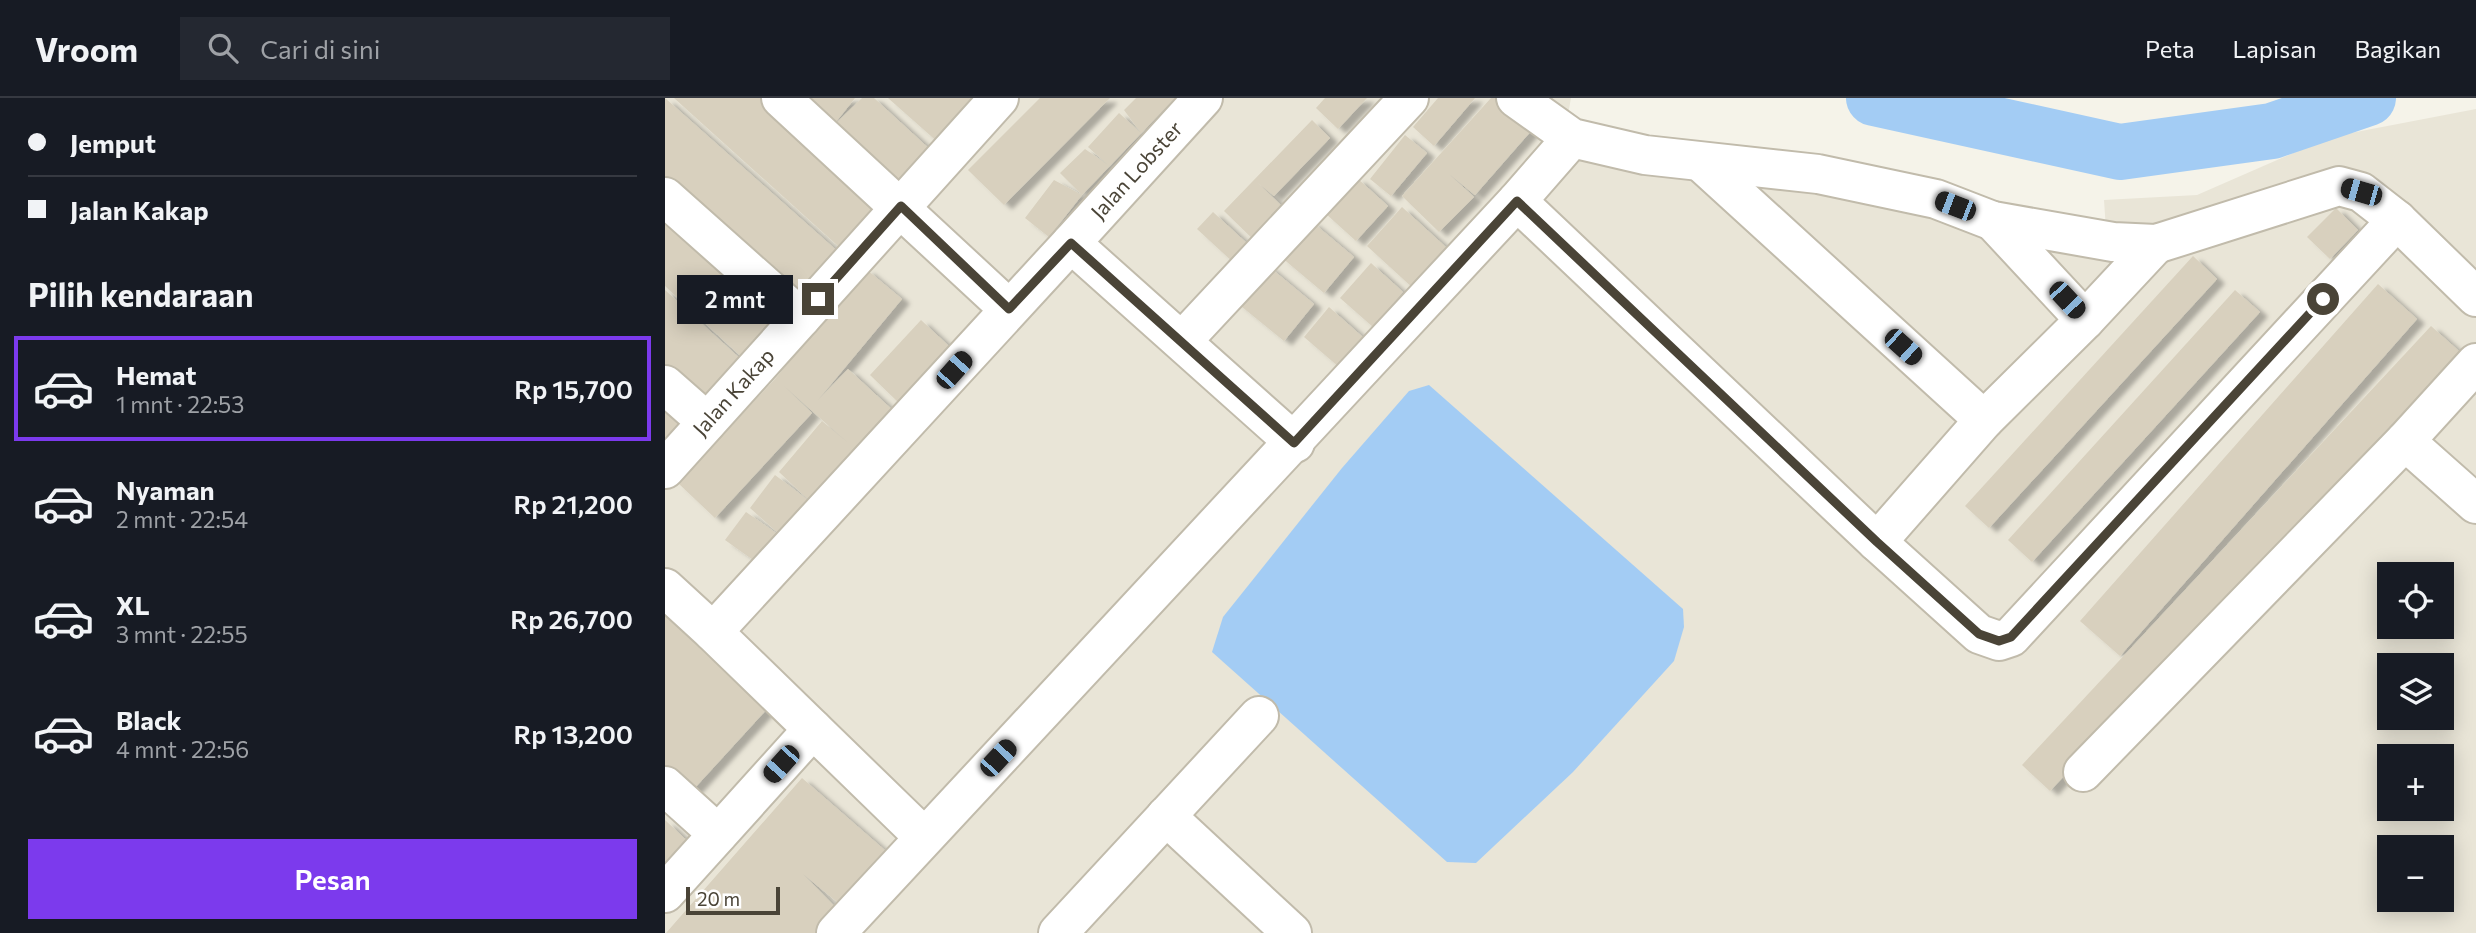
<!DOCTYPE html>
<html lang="id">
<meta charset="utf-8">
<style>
:root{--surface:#171b24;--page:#242831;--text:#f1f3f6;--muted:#9ea1a6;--line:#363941;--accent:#7c3aed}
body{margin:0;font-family:Commissioner,sans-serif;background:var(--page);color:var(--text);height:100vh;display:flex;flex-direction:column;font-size:26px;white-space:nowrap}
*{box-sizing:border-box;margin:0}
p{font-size:23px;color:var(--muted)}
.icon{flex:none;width:38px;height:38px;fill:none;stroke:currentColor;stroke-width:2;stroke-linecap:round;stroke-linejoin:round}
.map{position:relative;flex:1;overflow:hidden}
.panel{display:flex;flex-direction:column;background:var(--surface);width:665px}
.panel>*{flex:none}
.hud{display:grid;align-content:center;height:154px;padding:0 28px;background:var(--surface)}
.buttons{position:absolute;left:1712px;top:464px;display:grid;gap:14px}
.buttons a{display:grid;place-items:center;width:77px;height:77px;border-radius:0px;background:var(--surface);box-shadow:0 4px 18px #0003;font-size:35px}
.scale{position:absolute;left:21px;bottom:18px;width:94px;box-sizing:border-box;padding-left:7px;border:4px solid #4a4437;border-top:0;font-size:19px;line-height:24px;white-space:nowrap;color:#4a4437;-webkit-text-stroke:5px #fff;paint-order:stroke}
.end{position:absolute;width:32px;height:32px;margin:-16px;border:9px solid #4a4437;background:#fff;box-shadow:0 0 0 4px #fff}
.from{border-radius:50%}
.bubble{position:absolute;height:49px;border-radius:0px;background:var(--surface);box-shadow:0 4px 18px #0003;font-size:23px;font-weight:600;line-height:49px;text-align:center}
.car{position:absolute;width:21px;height:42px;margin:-21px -10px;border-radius:9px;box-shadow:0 0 5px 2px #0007;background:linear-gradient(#222 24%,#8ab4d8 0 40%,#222 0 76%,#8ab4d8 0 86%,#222 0)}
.hud b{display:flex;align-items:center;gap:24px;height:66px;font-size:26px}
.hud b+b{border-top:2px solid var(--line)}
.hud i{width:18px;height:18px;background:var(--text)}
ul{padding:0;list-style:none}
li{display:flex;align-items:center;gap:21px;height:105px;margin:0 14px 10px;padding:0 14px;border:4px solid transparent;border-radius:0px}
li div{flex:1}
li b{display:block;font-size:26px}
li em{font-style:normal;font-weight:600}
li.on{border-color:var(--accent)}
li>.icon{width:63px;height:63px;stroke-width:1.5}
h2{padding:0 28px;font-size:32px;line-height:84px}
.action{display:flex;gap:14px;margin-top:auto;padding:14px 28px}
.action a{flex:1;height:80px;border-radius:0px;background:var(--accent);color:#fff;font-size:28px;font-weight:600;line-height:80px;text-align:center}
header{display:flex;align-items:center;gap:42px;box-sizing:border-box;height:98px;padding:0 35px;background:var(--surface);border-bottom:2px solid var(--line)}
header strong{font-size:33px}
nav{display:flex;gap:38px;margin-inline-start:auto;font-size:24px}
.search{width:490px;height:63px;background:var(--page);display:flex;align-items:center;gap:18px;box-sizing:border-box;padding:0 24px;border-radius:0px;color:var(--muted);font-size:26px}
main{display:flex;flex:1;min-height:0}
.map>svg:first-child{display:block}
.residential{fill:#e9e5d7;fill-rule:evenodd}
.water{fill:#a3ccf4}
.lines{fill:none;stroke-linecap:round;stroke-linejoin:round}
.river{stroke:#a3ccf4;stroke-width:56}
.building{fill:#d8d0be;filter:url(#shadow)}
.street-casing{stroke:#c1bbab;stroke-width:42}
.street{stroke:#fff;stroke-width:38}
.route{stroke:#4a4437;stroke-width:9}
.labels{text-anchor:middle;stroke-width:6;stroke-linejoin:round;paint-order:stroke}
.street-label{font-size:21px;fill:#4a4437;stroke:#fff}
</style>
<header>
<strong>Vroom</strong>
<div class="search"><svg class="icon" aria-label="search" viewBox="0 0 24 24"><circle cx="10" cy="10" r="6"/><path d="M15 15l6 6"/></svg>Cari di sini</div>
<nav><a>Peta</a><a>Lapisan</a><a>Bagikan</a></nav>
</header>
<main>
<section class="panel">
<div class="hud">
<b><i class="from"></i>Jemput</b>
<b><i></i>Jalan Kakap</b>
</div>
<h2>Pilih kendaraan</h2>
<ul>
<li class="on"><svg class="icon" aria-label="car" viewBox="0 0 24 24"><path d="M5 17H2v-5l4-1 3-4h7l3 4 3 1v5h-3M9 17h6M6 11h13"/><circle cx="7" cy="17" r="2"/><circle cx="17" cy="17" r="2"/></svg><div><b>Hemat</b><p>1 mnt · 22:53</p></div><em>Rp 15,700</em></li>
<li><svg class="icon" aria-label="car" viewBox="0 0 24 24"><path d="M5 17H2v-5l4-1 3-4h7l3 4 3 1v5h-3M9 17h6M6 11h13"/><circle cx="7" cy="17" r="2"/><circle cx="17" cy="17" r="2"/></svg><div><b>Nyaman</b><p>2 mnt · 22:54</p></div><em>Rp 21,200</em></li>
<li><svg class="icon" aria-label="car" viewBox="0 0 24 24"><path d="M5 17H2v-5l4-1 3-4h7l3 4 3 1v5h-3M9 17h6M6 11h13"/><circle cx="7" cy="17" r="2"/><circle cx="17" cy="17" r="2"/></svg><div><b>XL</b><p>3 mnt · 22:55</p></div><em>Rp 26,700</em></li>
<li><svg class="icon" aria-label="car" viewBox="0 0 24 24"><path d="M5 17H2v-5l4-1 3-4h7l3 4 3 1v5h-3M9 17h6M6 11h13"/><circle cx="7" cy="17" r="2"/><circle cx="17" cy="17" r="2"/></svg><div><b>Black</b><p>4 mnt · 22:56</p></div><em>Rp 13,200</em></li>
</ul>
<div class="action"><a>Pesan</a></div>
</section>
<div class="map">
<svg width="1811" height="835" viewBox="0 0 1811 835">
<defs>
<filter id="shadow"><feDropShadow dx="8" dy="4.5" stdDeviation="2" flood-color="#0004"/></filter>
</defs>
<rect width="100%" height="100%" fill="#f5f3e9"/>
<!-- residential -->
<path class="residential" d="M0 0H906L902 22 1442 147 1439 102 1532 97 1665 39 1811 11V835H0ZM1724 476H1776V528H1724ZM1724 567H1776V620H1724ZM1724 658H1776V710H1724ZM1724 749H1776V802H1724Z"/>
<!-- water -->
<path class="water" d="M764 287 1018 511 1019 529 1009 563 908 674 811 765 782 764 547 554 558 519 677 370 744 293Z"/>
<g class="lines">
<!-- river -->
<path class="river" d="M1209 0 1455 54 1607 33 1703 0"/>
</g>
<!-- building -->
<g class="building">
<path d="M0 0 179 159 133 210 0 89Z"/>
<path d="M9 0H111L228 105 182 156Z"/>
<path d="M132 0H190L167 29Z"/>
<path d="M197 0H209L270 56 236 92 167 29Z"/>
<path d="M223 0H325L284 54Z"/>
<path d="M375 0H445L339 107 303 72Z"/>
<path d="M471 0H510L417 97 384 139 360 120 389 82 417 97 395 75 420 51 443 67 423 49 454 15 476 35 459 12Z"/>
<path d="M660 0H702L673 31 651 10Z"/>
<path d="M773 0H810L769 48 748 29Z"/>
<path d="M826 0H846L874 24 810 97 784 76 809 99 774 134 737 98Z"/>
<path d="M647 22 665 40 609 98 593 85 624 115 594 147 559 113Z"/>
<path d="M740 37 762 55 726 98 705 81Z"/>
<path d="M692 80 723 108 691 143 660 115Z"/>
<path d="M737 109 784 152 749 191 702 148Z"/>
<path d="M1671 110 1693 132 1665 161 1642 139Z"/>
<path d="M548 114 586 149 570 166 532 131Z"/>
<path d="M0 116 117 225 81 263 0 188Z"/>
<path d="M646 123 689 159 659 195 616 159Z"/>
<path d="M1528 158 1552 181 1324 430 1300 408Z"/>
<path d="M706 165 738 194 708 229 675 200Z"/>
<path d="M602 167 649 206 619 243 571 204Z"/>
<path d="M201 171 237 201 153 302 183 271 233 317 102 472 60 442 81 414 121 442 85 410 110 377 147 405 114 374 157 323 182 344 119 288 147 315 50 420 13 385 110 281Z"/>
<path d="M1713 186 1752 221 1455 558 1415 523Z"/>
<path d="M0 192 80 265 34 316 0 285Z"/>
<path d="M1570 192 1595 214 1367 464 1343 442Z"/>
<path d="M664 209 700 241 674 269 639 239Z"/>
<path d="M256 222 286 250 234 305 205 277Z"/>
<path d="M1766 228 1795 254 1385 693 1357 667Z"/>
<path d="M0 302 27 328 0 357Z"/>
<path d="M0 496 113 599 27 693 0 669Z"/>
<path d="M137 680 230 761 187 816 138 776 180 819 166 835H1Z"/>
<path d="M0 722 34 754 0 777Z"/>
</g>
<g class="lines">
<!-- street casing -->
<g class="street-casing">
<g id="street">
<path d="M116 0 344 211"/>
<path d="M851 0 907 40 980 57 1153 76 1271 101 1328 123 1448 144 1491 146 1674 88 1696 94 1732 122"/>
<path d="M1037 65 1319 322"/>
<path d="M0 99 136 220"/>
<path d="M852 103 907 40"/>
<path d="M1328 123 1420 222"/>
<path id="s1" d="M406 145 538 0"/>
<path d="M517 243 744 0"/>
<path d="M0 287 42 324"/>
<path d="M1740 343 1811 265"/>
<path id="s2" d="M0 371 334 0"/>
<path d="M1212 444 1319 322 1420 222 1491 146"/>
<path d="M0 490 48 534"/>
<path d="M1418 674 1740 343 1811 406"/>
<path d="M0 688 53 736"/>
<path d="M501 718 627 835"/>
<path d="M259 739 48 534 406 145 630 345"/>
<path d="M0 795 148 631"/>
<path d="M171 835 852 103 1212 444 1314 536 1334 543 1346 539 1732 122 1811 199"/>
<path d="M393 835 594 618"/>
</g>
</g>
<!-- street -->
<use href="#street" class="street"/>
</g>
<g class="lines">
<!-- route -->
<path class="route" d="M153 201 236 108 344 211 406 145 629 345 852 103 1212 444 1314 536 1334 543 1346 539 1658 201"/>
</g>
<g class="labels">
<!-- street labels -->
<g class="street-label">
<text dy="7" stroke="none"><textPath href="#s1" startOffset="98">Jalan Lobster</textPath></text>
<text dy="7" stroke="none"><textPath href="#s2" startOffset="103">Jalan Kakap</textPath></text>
</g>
</g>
</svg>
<div class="buttons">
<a><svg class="icon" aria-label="locate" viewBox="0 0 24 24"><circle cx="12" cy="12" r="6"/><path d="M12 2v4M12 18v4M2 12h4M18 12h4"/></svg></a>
<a><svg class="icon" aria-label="layers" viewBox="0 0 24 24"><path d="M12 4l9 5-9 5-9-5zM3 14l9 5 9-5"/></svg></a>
<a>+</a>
<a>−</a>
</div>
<div class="scale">20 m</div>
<i class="end from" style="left:1658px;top:201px"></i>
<i class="end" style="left:153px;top:201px"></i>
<div class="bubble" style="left:12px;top:177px;width:116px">2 mnt</div>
<i class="car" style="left:1696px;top:94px;rotate:286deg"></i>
<i class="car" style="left:1290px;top:108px;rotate:291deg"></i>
<i class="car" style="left:1402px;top:202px;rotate:137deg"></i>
<i class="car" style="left:1238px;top:249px;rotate:132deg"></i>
<i class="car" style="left:289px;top:272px;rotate:42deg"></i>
<i class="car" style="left:333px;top:660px;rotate:43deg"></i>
<i class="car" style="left:116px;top:666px;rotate:222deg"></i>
</div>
</main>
